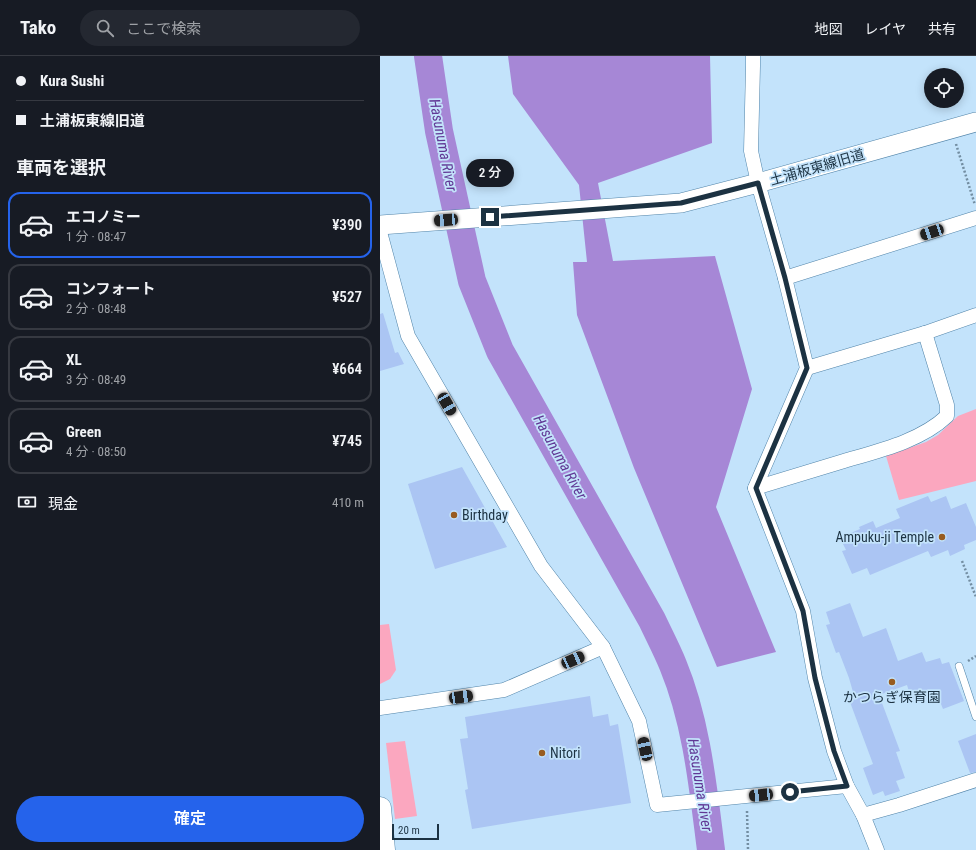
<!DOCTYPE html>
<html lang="ja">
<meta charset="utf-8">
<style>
:root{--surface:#171b24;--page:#242831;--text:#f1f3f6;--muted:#9ea1a6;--line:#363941;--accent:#2563eb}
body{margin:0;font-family:"Roboto Condensed","Noto Sans JP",sans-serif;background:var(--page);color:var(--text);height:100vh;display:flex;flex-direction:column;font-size:15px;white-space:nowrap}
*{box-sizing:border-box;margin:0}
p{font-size:13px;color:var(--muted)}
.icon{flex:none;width:22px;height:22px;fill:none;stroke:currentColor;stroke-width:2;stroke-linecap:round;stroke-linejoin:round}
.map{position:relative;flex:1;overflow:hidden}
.side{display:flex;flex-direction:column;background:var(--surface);width:380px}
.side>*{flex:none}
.top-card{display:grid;align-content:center;height:88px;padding:0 16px;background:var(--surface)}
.buttons{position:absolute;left:544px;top:12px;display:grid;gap:8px}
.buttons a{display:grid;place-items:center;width:40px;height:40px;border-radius:50%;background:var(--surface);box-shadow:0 2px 10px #0003;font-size:20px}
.scale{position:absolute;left:12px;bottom:10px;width:47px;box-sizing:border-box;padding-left:4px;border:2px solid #1c3242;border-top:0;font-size:11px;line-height:14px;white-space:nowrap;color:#1c3242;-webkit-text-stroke:3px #c3e3fb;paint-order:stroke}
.end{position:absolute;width:18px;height:18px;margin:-9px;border:5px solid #1c3242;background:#fff;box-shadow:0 0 0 2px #fff}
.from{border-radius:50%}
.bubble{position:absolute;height:28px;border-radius:14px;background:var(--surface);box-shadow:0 2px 10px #0003;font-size:13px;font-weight:600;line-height:28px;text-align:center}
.car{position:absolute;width:12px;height:24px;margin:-12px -6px;border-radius:5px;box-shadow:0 0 3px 1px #0007;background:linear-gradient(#222 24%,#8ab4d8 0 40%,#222 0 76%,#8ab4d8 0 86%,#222 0)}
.top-card b{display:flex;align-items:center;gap:14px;height:38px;font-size:15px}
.top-card b+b{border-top:1px solid var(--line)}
.top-card i{width:10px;height:10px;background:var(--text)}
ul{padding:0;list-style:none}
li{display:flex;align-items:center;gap:12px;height:66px;margin:0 8px 6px;padding:0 8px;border:2px solid var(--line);border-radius:12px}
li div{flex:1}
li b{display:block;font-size:15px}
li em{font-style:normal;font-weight:600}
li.active{border-color:var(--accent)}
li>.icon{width:36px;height:36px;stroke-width:1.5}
h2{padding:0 16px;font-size:18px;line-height:48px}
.pay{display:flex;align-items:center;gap:10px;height:44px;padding:0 16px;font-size:15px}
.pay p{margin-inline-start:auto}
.cta{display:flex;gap:8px;margin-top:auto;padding:8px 16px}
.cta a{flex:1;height:46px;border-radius:24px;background:var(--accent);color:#fff;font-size:16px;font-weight:600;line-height:46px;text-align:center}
header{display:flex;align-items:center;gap:24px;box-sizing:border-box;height:56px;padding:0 20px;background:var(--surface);border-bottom:1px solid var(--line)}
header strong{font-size:19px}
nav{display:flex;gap:22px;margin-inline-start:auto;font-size:14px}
.search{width:280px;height:36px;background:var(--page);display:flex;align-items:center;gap:10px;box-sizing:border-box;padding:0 14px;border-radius:22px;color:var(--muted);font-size:15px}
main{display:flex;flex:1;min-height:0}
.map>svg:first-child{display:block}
.green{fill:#fba7bf}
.water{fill:#a687d6}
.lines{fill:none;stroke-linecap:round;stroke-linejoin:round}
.river{stroke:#a687d6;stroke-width:28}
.building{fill:#abc5f3}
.lane-casing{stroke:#5184a9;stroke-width:8}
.street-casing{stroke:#5184a9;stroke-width:15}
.secondary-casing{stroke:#5184a9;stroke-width:20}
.primary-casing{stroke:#5184a9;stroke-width:23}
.path{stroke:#738ea2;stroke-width:2.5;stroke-dasharray:2 2;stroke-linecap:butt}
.lane{stroke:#fff;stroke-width:7}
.street{stroke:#fff;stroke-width:14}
.secondary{stroke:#fff;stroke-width:19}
.primary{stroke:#fff;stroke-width:22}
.route{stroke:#1c3242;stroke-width:5}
.poi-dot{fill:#985b1f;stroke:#c3e3fb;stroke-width:1.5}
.labels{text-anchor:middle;stroke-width:3.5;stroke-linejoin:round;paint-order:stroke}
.street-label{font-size:14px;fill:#1c3242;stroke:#c3e3fb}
.poi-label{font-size:14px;fill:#1c3242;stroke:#c3e3fb;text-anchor:start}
.water-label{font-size:15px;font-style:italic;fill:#613895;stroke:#c3e3fb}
</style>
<header>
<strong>Tako</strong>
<div class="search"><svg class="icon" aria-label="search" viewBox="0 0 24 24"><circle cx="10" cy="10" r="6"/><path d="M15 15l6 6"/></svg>ここで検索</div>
<nav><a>地図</a><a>レイヤ</a><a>共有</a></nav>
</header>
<main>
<section class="side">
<div class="top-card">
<b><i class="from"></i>Kura Sushi</b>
<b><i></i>土浦板東線旧道</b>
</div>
<h2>車両を選択</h2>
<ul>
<li class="active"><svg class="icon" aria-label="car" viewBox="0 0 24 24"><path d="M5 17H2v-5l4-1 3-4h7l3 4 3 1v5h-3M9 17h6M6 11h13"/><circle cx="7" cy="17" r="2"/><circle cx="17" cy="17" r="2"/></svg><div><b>エコノミー</b><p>1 分 · 08:47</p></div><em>¥390</em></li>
<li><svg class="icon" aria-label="car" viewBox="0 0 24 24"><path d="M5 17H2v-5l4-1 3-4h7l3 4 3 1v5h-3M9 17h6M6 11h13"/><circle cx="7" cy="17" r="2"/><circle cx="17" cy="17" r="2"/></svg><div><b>コンフォート</b><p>2 分 · 08:48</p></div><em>¥527</em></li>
<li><svg class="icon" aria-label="car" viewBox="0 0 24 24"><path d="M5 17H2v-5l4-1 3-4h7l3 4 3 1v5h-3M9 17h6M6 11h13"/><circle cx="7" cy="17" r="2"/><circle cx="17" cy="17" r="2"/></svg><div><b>XL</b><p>3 分 · 08:49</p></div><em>¥664</em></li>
<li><svg class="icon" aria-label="car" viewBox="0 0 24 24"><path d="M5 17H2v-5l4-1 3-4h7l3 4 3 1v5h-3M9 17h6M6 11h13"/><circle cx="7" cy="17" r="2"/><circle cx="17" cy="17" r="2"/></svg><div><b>Green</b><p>4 分 · 08:50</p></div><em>¥745</em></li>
</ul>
<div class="pay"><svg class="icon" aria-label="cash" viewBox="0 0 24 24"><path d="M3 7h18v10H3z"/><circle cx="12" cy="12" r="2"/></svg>現金<p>410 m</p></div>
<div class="cta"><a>確定</a></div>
</section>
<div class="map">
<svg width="596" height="794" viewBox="0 0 596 794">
<rect width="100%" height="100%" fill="#c3e3fb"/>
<!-- green -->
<g class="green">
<path d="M596 353V425L519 444 506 400 546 386 558 379 578 360Z"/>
<path d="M9 568 16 614 10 623 0 628V569Z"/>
<path d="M25 685 37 760 15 763 6 687Z"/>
</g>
<!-- water -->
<path class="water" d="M128 0H330L332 87 218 127 233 205 335 200 372 333 336 451 396 596 337 611 254 412 197 259 193 206H207L199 129 133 38Z"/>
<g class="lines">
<!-- river -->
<path class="river" d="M48 0 59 75 92 225 120 295 272 564C279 579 287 594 293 609 317 667 323 732 331 794"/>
</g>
<!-- building -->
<g class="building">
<path d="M3 257 15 297 18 296 24 308 0 315V258Z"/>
<path d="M82 411 127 491 55 513 28 428Z"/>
<path d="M548 440 551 446 566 440 571 453 586 447 596 471V484L584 489 585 493 570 500 568 494 551 501 548 495 490 519 487 512 472 518 462 495 466 494 462 486 468 483 466 479 480 473 479 471 493 465 496 472 520 462 516 453Z"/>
<path d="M470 547 483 581 506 572 518 605 542 596 546 606 560 602 562 608 569 606 584 645 563 653 557 638 537 645 531 642 527 629 499 639 520 695 516 696 525 722 516 725 520 735 505 740 503 735 493 739 483 712 493 708 467 638 473 636 469 622 459 596 456 597 446 569 450 568 446 556Z"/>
<path d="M210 640 213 661 228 658 230 670 238 668 251 747 92 773 85 734 88 733 80 683 88 682 85 661Z"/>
<path d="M596 678V716L590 717 578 685Z"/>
</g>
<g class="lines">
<!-- lane casing -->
<g class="lane-casing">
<path id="lane" d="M579 610 596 661"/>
</g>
<!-- street casing -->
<g class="street-casing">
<g id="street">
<path d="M373 0V10L371 95 378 127 405 222 427 312 375 432 423 555 435 622 454 695 467 730 483 759 519 749 596 724"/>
<path d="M0 176 28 280 161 510 223 591 259 665 277 749 467 730"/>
<path d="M405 222 596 162"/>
<path d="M427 312 545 277 596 259"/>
<path d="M375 432C405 423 435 414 464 405 498 395 541 385 567 360V349L545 277"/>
<path d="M0 652 124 634 223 591"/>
<path d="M483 759 497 794"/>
</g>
</g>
<!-- secondary casing -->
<g class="secondary-casing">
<path id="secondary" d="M0 169 301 147 378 127 596 66"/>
</g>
<!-- primary casing -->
<g class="primary-casing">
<path id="primary" d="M0 752 4 794"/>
</g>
<!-- path -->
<g class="path">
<path d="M576 88 595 149"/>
<path d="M582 505 596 541"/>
<path d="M588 605 596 600"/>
<path d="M367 755 368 794"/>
</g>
<!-- lane -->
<use href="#lane" class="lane"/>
<!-- street -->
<use href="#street" class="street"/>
<!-- secondary -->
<use href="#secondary" class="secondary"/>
<!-- primary -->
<use href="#primary" class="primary"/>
</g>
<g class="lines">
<!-- route -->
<path class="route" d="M110 161 301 147 378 127 405 222 427 312 376 432 423 555 435 622 454 695 467 730 410 736"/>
</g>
<!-- markers -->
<g class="poi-dot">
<circle cx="74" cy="459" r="4"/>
<circle cx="562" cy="481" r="4"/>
<circle cx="512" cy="626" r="4"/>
<circle cx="162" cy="697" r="4"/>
</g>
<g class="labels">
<!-- street labels -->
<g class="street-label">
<text transform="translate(437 111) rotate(-16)" y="5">土浦板東線旧道</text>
</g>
<!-- poi labels -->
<g class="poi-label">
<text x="82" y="464">Birthday</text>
<text x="554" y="486" text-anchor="end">Ampuku-ji Temple</text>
<text x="512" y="646" text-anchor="middle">かつらぎ保育園</text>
<text x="170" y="702">Nitori</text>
</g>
<!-- water labels -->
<g class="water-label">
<text transform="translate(63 89) rotate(79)" y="5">Hasunuma River</text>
<text transform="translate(180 401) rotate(61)" y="5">Hasunuma River</text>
<text transform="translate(320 729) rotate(81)" y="5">Hasunuma River</text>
</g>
</g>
</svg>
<div class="buttons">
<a><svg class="icon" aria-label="locate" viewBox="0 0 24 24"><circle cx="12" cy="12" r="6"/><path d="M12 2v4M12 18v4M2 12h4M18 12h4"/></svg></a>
</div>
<div class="scale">20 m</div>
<i class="end from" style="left:410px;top:736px"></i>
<i class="end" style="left:110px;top:161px"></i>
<div class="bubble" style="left:86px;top:103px;width:48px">2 分</div>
<i class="car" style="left:66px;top:164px;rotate:266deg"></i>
<i class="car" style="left:552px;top:176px;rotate:252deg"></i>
<i class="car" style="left:67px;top:348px;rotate:150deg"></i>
<i class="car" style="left:193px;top:604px;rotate:66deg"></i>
<i class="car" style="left:81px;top:641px;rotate:82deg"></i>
<i class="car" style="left:265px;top:693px;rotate:348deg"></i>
<i class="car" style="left:381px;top:739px;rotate:264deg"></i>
</div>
</main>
